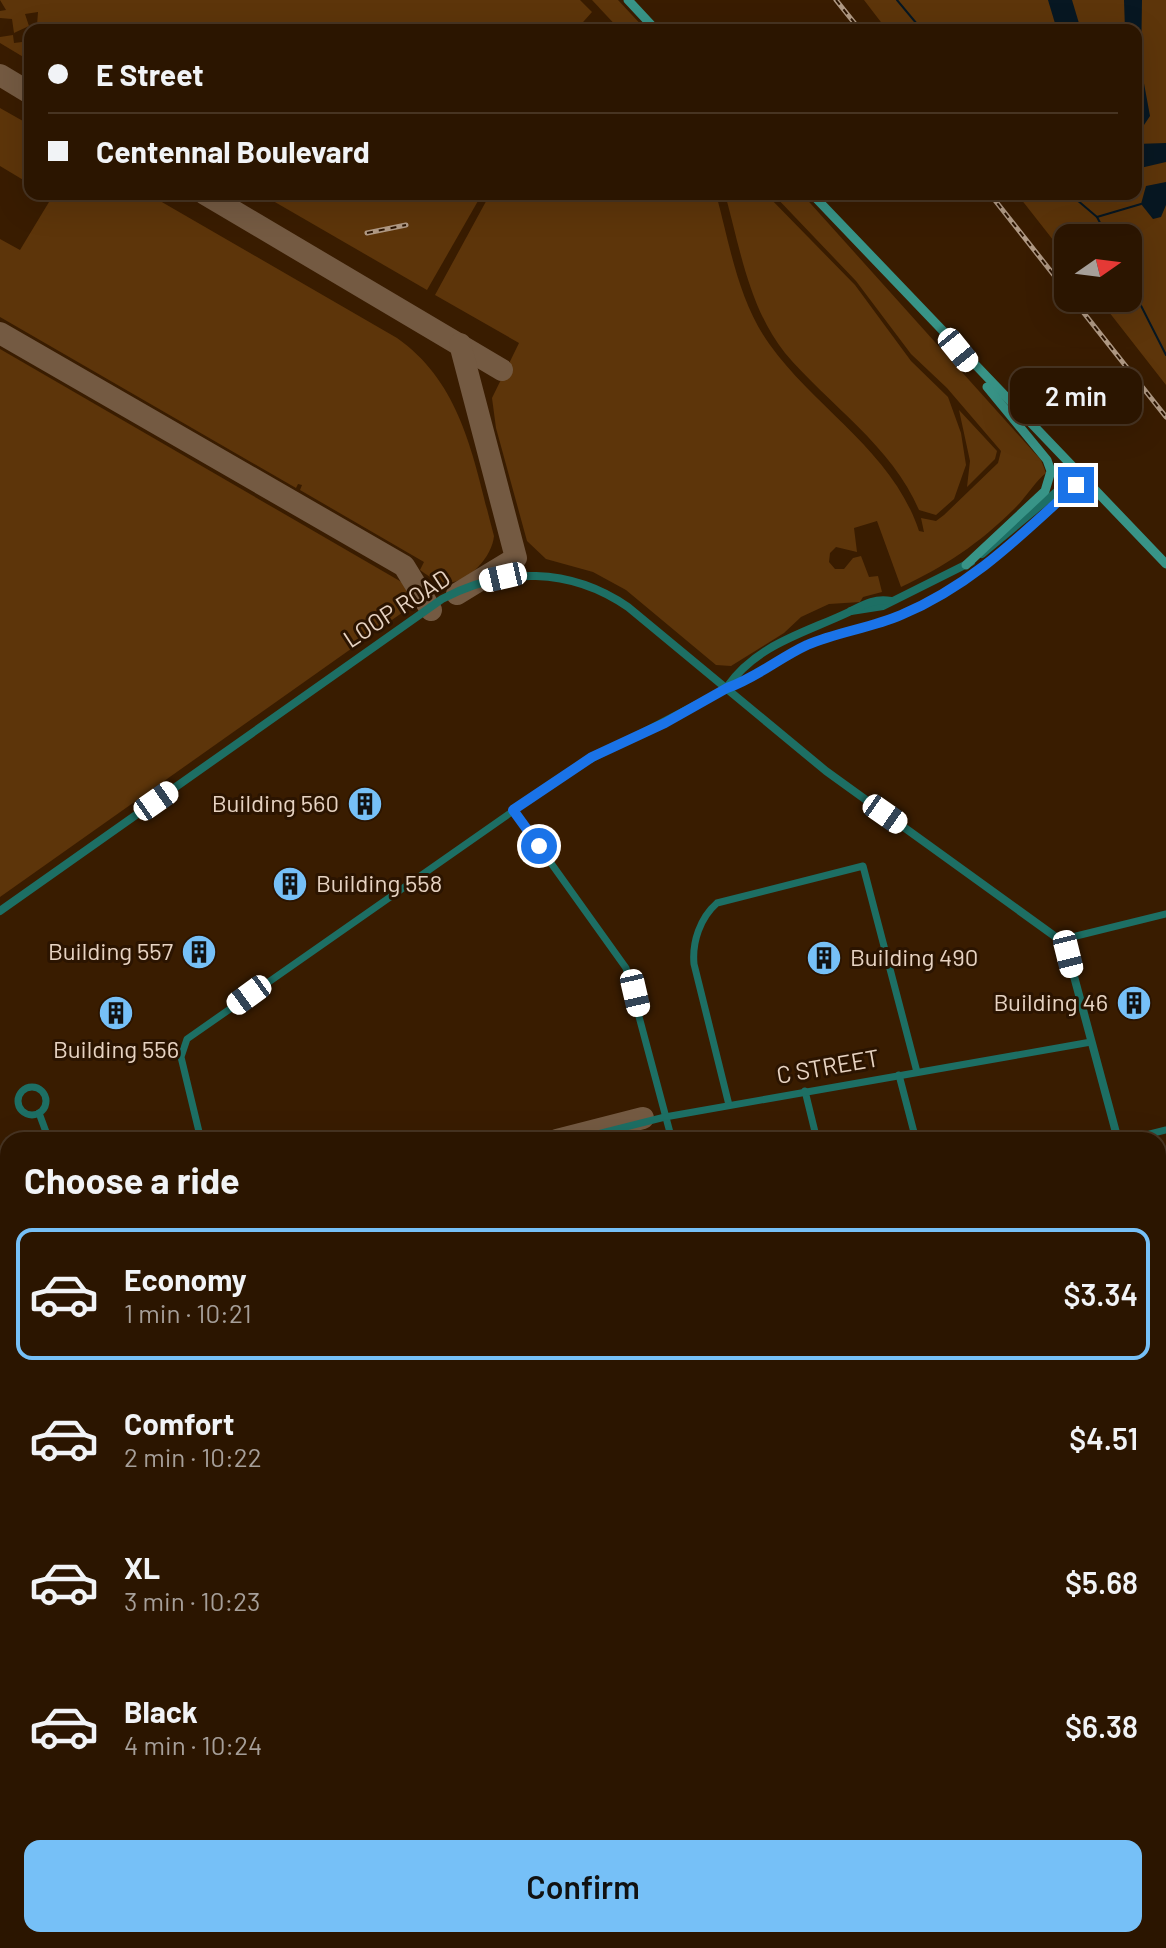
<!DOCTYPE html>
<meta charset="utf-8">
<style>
:root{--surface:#2b1500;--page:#37220f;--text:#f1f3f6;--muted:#a69f99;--line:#473422;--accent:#76c0f7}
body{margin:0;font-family:Barlow,sans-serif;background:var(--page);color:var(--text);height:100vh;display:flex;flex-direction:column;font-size:30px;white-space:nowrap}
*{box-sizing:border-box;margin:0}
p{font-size:26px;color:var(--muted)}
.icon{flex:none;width:44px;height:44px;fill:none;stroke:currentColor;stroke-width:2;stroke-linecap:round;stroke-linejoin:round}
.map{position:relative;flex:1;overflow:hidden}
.side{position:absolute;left:0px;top:1132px;width:1166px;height:816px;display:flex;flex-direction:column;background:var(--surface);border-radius:24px 24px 0 0;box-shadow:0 8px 32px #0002,0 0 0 2px var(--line)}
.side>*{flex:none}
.banner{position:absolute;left:24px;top:24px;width:1118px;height:176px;border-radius:16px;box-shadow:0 8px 32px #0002,0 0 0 2px var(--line);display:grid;align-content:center;height:176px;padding:0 24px;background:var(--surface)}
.needle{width:52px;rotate:76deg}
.buttons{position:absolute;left:1054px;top:224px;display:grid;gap:16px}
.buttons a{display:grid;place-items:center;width:88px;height:88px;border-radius:16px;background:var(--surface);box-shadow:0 8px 32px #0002,0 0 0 2px var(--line);font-size:40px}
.end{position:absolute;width:36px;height:36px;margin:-18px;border:10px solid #1a73e8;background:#fff;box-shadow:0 0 0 4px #fff}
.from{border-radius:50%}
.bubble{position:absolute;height:56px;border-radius:16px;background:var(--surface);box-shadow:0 8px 32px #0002,0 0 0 2px var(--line);font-size:26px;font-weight:600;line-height:56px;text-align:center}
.car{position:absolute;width:24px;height:48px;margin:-24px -12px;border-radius:10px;box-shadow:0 0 6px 2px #0007;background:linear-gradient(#fff 24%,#345 0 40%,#fff 0 76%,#345 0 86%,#fff 0)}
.banner b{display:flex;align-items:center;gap:28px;height:76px;font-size:30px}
.banner b+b{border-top:2px solid var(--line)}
.banner i{width:20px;height:20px;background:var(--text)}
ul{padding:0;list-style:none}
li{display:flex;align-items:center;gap:24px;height:132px;margin:0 16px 12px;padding:0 8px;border:4px solid transparent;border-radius:16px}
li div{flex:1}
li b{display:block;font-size:30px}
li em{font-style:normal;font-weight:600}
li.current{border-color:var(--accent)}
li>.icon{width:72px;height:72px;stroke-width:1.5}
h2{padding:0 24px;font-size:36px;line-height:96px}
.button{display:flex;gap:16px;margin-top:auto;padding:16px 24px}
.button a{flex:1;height:92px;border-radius:16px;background:var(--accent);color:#111;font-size:32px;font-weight:600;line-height:92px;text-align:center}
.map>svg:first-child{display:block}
.green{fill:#5d350a}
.water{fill:#071722}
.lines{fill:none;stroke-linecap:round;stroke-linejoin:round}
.stream{stroke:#071722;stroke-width:2}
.taxiway{stroke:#745a42;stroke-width:22}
.minor{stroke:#1d6f64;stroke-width:7}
.tertiary{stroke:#1d6f64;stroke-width:8}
.secondary{stroke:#389487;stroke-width:9}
.rail-casing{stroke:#b09984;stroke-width:5}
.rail{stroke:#2b1400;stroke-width:2;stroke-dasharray:6;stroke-linecap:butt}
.route{stroke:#1a73e8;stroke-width:10}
.labels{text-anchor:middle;stroke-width:6;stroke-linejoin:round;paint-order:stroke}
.street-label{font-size:24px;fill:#e7d3c2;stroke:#2b1400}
.poi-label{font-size:24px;fill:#e7d3c2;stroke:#2b1400;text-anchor:end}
</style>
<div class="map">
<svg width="1166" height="1948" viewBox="0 0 1166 1948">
<rect width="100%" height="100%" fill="#391c00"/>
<!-- green -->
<g class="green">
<path d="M0 0H580L592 12 576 30H44L43 24 37 25 38 12 25 14 29 26 14 33 12 19 0 18V11L6 10Z"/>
<path d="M592 0H618L646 30H620Z"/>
<path d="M864 0H1166V385L1098 298H1128V238H1068V259L1017 194H1136V30H887Z"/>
<path d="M13 35 14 43 30 41 23 45 25 54H30V61L0 43V37Z"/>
<path d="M0 108 30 125V184L0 166Z"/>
<path d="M47 194H148L397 338C464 385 474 463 494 536 492 559 463 590 438 581 432 579 426 574 420 570L424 562 300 490 302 485 298 484 296 488 0 317V239L20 250 52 197Z"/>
<path d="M261 194H482L427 290Z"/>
<path d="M490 194H716C730 245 738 301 770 345 816 409 893 452 919 531L924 532 921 518 936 521 944 515 998 463 1001 451 947 388 911 354 856 281 773 194H802L1041 460 1046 473C1036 480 1025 499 1014 509 980 543 944 567 901 587L877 521 854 528 857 552 836 547 830 553 829 562 835 569H844L853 558 861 556 869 577 878 576 882 592 863 597 860 602 829 604 801 617 784 633 731 666 716 665 626 590 593 572 546 559 527 541 496 428 492 398 519 343 435 295Z"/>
<path d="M725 194H766L855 285 911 361 948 397 961 433 966 465 954 499 936 515 919 510C892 446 829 405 785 353 749 308 740 248 725 194Z"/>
<path d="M0 349 405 584 410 598 406 610 0 897Z"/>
<path d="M959 410 997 451 995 459 967 487 970 461Z"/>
<path d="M1166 1893V1948H954L985 1940H1158V1895Z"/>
</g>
<!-- water -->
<g class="water">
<path d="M1048 0H1072L1081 30H1057Z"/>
<path d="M1124 0H1142L1141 67 1150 116 1144 125 1136 126V30H1125Z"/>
<path d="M1166 143V162L1136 169V144Z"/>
<path d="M1166 182V205L1161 217 1153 219 1141 204 1146 186Z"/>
</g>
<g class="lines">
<!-- stream -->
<g class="stream">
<path d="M897 0 922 30"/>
<path d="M1070 194 1097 217 1108 238"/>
<path d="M1097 217 1141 204"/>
<path d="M1128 280 1166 355"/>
</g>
<!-- taxiway -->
<g class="taxiway">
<path d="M0 75 30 93"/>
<path d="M205 194 502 370"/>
<path d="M0 333 404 566 431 610"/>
<path d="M457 594 516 558 460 344"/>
<path d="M557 1140 643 1118"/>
</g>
<!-- minor -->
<g class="minor">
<path d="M513 810 626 968 672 1140"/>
<path d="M1060 940 1166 914"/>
<path d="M899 1075 916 1140"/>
<circle cx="32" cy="1101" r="14"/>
<path d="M805 1091 817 1140"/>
<path d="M729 1105 694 964C692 942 700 918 717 903L863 866 917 1072"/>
<path d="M39 1113 49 1140"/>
<path d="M201 1140 181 1057 187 1039 576 767 727 688"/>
<path d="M574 1140 665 1117 1091 1042"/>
<path d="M1126 1140 1166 1130"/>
<path d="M1158 1479 1166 1477"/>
<path d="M0 1483 8 1482"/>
<path d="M0 1592 8 1623"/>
<path d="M1158 1642 1166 1640"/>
<path d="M0 1816 8 1814"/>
<path d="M1158 1891 1166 1889"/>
<path d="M328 1940 335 1948"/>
<path d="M891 1940 893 1948"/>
<path d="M500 1948 507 1940"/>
<path d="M937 1948 968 1940"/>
</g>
<!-- tertiary -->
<g class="tertiary">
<path d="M982 554 1079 473"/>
<path d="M851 611 883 606 971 562"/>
<path d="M727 687C757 644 805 633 849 612 863 605 874 598 891 601"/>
<path d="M727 688C756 678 779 658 807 645 837 632 871 628 901 615 971 586 1021 536 1076 485L1080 473"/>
<path d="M0 911 442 599C503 567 570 567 628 607L826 771 1060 940 1068 954 1118 1140"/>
<path d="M0 1287 8 1285"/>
<path d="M1158 1295 1166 1325"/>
<path d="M1158 1711 1166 1709"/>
<path d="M556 1940 558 1948"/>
</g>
<!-- secondary -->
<g class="secondary">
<path d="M628 0 656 30"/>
<path d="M812 194 1166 564"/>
<path d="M966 565 1045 491 1051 471 1047 460 987 387"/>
</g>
<!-- rail casing -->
<g class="rail-casing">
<g id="rail">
<path d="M836 0 860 30"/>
<path d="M990 194 1068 293"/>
<path d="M367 233 406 225"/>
<path d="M1072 298 1166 417"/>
</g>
</g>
<!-- rail -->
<use href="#rail" class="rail"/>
</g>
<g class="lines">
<!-- route -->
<path class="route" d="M539 846 513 810 592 757 665 723 727 688C756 678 779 658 807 645 837 632 871 628 901 615 972 585 1020 536 1076 485"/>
</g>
<!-- icons -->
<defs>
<g id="building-disc" transform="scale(1.8)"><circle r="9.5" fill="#76c0f7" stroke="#2b1400"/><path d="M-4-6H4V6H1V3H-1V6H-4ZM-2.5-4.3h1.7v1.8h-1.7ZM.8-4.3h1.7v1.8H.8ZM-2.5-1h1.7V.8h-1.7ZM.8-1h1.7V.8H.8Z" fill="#111"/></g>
</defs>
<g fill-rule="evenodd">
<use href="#building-disc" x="365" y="804"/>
<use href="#building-disc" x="290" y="884"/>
<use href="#building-disc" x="199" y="952"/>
<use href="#building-disc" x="824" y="958"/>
<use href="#building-disc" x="1134" y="1003"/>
<use href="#building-disc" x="116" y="1013"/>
</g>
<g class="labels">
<!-- street labels -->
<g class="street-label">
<text transform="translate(397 609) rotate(-33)" y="8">LOOP ROAD</text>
<text transform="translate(828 1067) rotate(-10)" y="8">C STREET</text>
</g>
<!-- poi labels -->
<g class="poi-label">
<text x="339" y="812">Building 560</text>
<text x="316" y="892" text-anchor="start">Building 558</text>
<text x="173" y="960">Building 557</text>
<text x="850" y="966" text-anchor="start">Building 490</text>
<text x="1108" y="1011">Building 46</text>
<text x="116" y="1058" text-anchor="middle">Building 556</text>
</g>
</g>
</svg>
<div class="buttons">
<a><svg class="needle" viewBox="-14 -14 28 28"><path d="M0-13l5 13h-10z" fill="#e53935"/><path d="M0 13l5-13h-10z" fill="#a69f99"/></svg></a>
</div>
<i class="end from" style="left:539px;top:846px"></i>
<i class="end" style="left:1076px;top:485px"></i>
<div class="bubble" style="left:1010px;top:368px;width:132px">2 min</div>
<i class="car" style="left:958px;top:350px;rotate:141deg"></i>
<i class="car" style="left:503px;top:577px;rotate:257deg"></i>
<i class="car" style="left:156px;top:801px;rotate:55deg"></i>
<i class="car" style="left:885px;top:814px;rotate:125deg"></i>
<i class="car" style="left:1068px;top:954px;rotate:166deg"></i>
<i class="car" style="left:635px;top:993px;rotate:167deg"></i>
<i class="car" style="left:249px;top:995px;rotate:234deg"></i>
<div class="banner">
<b><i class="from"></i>E Street</b>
<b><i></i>Centennal Boulevard</b>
</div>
<section class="side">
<h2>Choose a ride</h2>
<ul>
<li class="current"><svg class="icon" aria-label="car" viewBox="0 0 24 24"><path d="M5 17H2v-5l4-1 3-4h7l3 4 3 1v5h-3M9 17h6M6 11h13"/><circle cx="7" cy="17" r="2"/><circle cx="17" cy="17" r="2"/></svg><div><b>Economy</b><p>1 min · 10:21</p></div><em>$3.34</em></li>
<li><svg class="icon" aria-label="car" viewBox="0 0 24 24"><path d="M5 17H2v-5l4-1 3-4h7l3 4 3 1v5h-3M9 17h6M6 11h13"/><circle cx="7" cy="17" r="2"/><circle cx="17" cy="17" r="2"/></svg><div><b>Comfort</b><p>2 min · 10:22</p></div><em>$4.51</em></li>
<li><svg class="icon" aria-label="car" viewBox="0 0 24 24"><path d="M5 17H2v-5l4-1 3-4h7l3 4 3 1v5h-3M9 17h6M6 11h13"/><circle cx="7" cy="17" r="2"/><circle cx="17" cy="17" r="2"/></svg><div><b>XL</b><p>3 min · 10:23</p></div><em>$5.68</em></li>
<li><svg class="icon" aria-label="car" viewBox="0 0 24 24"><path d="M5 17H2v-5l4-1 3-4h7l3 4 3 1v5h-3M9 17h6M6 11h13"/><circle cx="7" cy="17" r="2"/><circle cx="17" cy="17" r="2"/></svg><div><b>Black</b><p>4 min · 10:24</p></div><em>$6.38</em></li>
</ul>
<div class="button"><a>Confirm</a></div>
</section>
</div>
